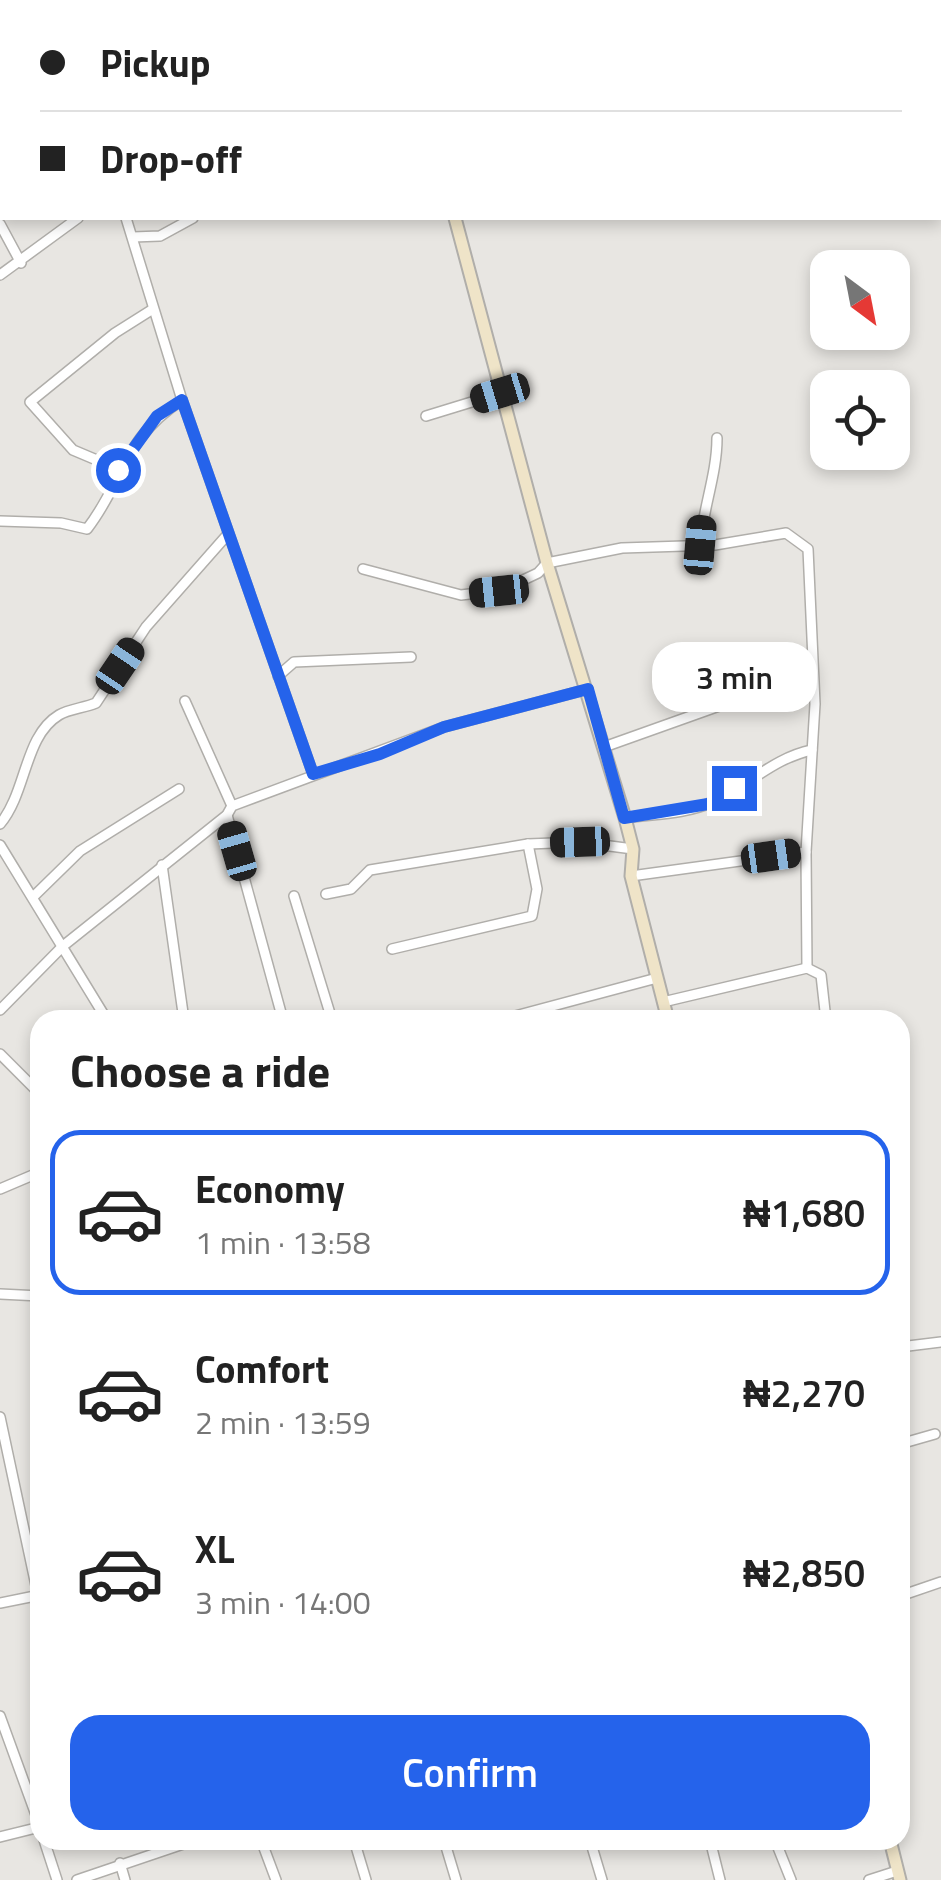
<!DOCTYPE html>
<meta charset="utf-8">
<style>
:root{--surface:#fff;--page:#f6f6f6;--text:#222;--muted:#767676;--line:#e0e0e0;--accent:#2563eb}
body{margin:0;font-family:"Titillium Web",sans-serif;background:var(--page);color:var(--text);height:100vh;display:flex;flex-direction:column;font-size:38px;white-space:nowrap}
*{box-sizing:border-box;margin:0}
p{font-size:32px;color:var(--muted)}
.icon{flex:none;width:55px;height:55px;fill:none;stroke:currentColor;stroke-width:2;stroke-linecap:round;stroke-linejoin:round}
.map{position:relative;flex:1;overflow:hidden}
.details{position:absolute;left:30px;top:1010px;width:880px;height:840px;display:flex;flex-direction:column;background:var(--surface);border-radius:30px;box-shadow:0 5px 15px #0003}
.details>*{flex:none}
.top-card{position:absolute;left:0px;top:0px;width:942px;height:220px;box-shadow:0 5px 15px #0003;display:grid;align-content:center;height:220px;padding:0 40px;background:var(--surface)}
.needle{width:65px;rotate:148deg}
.controls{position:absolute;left:810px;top:250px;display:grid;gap:20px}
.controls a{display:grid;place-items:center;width:100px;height:100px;border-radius:20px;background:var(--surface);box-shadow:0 5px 15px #0003;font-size:50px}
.end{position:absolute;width:45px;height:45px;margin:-22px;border:12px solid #2563eb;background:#fff;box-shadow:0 0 0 5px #fff}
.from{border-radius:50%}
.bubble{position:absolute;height:70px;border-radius:30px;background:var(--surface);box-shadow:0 5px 15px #0003;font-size:32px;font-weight:600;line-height:70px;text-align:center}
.car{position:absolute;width:30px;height:60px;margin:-30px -15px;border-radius:12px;box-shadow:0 0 8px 2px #0007;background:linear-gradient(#222 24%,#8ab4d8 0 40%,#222 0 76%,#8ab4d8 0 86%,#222 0)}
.top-card b{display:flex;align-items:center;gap:35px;height:95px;font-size:38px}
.top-card b+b{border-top:2px solid var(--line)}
.top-card i{width:25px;height:25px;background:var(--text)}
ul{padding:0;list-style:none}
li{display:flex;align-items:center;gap:30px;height:165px;margin:0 20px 15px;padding:0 20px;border:5px solid transparent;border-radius:30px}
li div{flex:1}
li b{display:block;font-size:38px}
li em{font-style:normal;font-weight:600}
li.selected{border-color:var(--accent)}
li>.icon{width:90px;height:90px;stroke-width:1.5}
h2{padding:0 40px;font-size:45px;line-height:120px}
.action{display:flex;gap:20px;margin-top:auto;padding:20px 40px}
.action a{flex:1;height:115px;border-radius:30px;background:var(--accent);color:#fff;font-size:40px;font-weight:600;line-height:115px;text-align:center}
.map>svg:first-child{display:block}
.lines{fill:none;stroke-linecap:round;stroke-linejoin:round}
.street-casing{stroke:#b0aeaa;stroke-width:12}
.secondary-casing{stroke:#b0aeaa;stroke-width:15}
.street{stroke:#fff;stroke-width:9}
.secondary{stroke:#efe4c8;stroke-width:11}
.route{stroke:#2563eb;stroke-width:12}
</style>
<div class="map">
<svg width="941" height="1880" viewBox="0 0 941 1880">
<rect width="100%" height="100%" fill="#e8e6e2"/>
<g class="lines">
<!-- street casing -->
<g class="street-casing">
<g id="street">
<path d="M81 0 82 2"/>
<path d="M0 37 2 38"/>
<path d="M126 218 182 400 313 774"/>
<path d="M0 224 21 263"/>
<path d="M133 237 160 236 193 218"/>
<path d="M0 275 78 218"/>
<path d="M426 416 501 393"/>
<path d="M118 469 73 450 30 402 115 333 153 309"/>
<path d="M0 521 61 523 87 529C125 480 122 439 182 400"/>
<path d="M700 545C703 508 717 474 717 438"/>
<path d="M363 569 461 595 502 590 538 573 547 563 622 548 715 545 786 533 808 549 815 704 806 852 807 968"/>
<path d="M278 676 294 662 411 657"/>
<path d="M185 701 232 806"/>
<path d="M604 747 719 706"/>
<path d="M227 815 283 1020"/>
<path d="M625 818C651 814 686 814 710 803 747 787 773 758 812 750"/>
<path d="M0 824C27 792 24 736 59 715 69 709 84 708 96 703L146 627 228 534"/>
<path d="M0 845 107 1020"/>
<path d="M162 865 184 1020"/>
<path d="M631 876 806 852"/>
<path d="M326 894 351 889 370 870 528 844 579 842 633 849"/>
<path d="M294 896 332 1020"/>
<path d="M33 897 80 851 179 789"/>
<path d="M392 949 532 916 537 889 528 844"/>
<path d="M663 1002 807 968 821 975 826 1020"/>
<path d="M0 1010 63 946 227 815 232 806 444 727 588 689"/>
<path d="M500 1020 657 978"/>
<path d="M0 1054 40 1094"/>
<path d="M0 1189 40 1172"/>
<path d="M0 1294 40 1296"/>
<path d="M900 1347 941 1342"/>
<path d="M0 1417 38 1595"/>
<path d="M900 1444 935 1434"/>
<path d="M900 1596 941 1582"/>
<path d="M0 1603 40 1595"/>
<path d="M0 1716 40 1826"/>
<path d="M0 1837 40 1827"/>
<path d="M44 1840 57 1880"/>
<path d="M261 1840 276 1880"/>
<path d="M354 1840 366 1880"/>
<path d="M444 1840 456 1880"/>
<path d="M590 1840 602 1880"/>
<path d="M710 1840 720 1880"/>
<path d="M775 1840 791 1880"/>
<path d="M120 1863 125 1880"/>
<path d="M77 1880 195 1840"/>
<path d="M869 1880 897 1871"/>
</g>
</g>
<!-- secondary casing -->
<g class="secondary-casing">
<g id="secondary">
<path d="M395 0V2"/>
<path d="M455 218 547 563 625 818 633 849 631 876 668 1020"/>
<path d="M890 1840 900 1880"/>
</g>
</g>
<!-- street -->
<use href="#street" class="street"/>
<!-- secondary -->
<use href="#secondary" class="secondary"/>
</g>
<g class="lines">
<!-- route -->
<path class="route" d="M118 470 157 416 182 400 313 774 380 754 444 727 588 689 624 818 708 804 734 788"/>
</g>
</svg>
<div class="controls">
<a><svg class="needle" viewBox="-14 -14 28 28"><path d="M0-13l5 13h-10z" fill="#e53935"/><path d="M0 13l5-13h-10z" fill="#767676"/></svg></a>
<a><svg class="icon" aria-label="locate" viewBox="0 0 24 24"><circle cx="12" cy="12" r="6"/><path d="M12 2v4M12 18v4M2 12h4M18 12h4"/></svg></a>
</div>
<i class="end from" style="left:118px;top:470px"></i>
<i class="end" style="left:734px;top:788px"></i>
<div class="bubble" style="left:652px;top:642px;width:165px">3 min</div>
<i class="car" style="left:500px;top:393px;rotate:253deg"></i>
<i class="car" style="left:700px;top:545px;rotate:5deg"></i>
<i class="car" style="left:499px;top:591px;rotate:264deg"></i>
<i class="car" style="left:120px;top:666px;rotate:34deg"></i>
<i class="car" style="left:580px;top:842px;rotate:268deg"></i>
<i class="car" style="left:237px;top:851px;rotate:344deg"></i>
<i class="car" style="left:771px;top:856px;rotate:82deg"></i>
<div class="top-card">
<b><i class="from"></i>Pickup</b>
<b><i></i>Drop-off</b>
</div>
<section class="details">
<h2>Choose a ride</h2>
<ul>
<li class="selected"><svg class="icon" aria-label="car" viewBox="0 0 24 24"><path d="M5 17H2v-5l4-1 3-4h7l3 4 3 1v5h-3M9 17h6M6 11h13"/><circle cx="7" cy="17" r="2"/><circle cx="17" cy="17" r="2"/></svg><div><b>Economy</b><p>1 min · 13:58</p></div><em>₦1,680</em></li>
<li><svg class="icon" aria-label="car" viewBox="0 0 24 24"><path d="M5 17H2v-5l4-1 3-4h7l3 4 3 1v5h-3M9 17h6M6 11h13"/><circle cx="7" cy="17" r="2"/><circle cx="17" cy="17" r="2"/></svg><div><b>Comfort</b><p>2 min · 13:59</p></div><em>₦2,270</em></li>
<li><svg class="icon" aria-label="car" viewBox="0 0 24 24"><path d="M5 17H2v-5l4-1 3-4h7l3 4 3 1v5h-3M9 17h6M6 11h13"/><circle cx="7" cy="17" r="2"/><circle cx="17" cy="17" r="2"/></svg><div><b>XL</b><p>3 min · 14:00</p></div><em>₦2,850</em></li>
</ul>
<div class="action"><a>Confirm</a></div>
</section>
</div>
